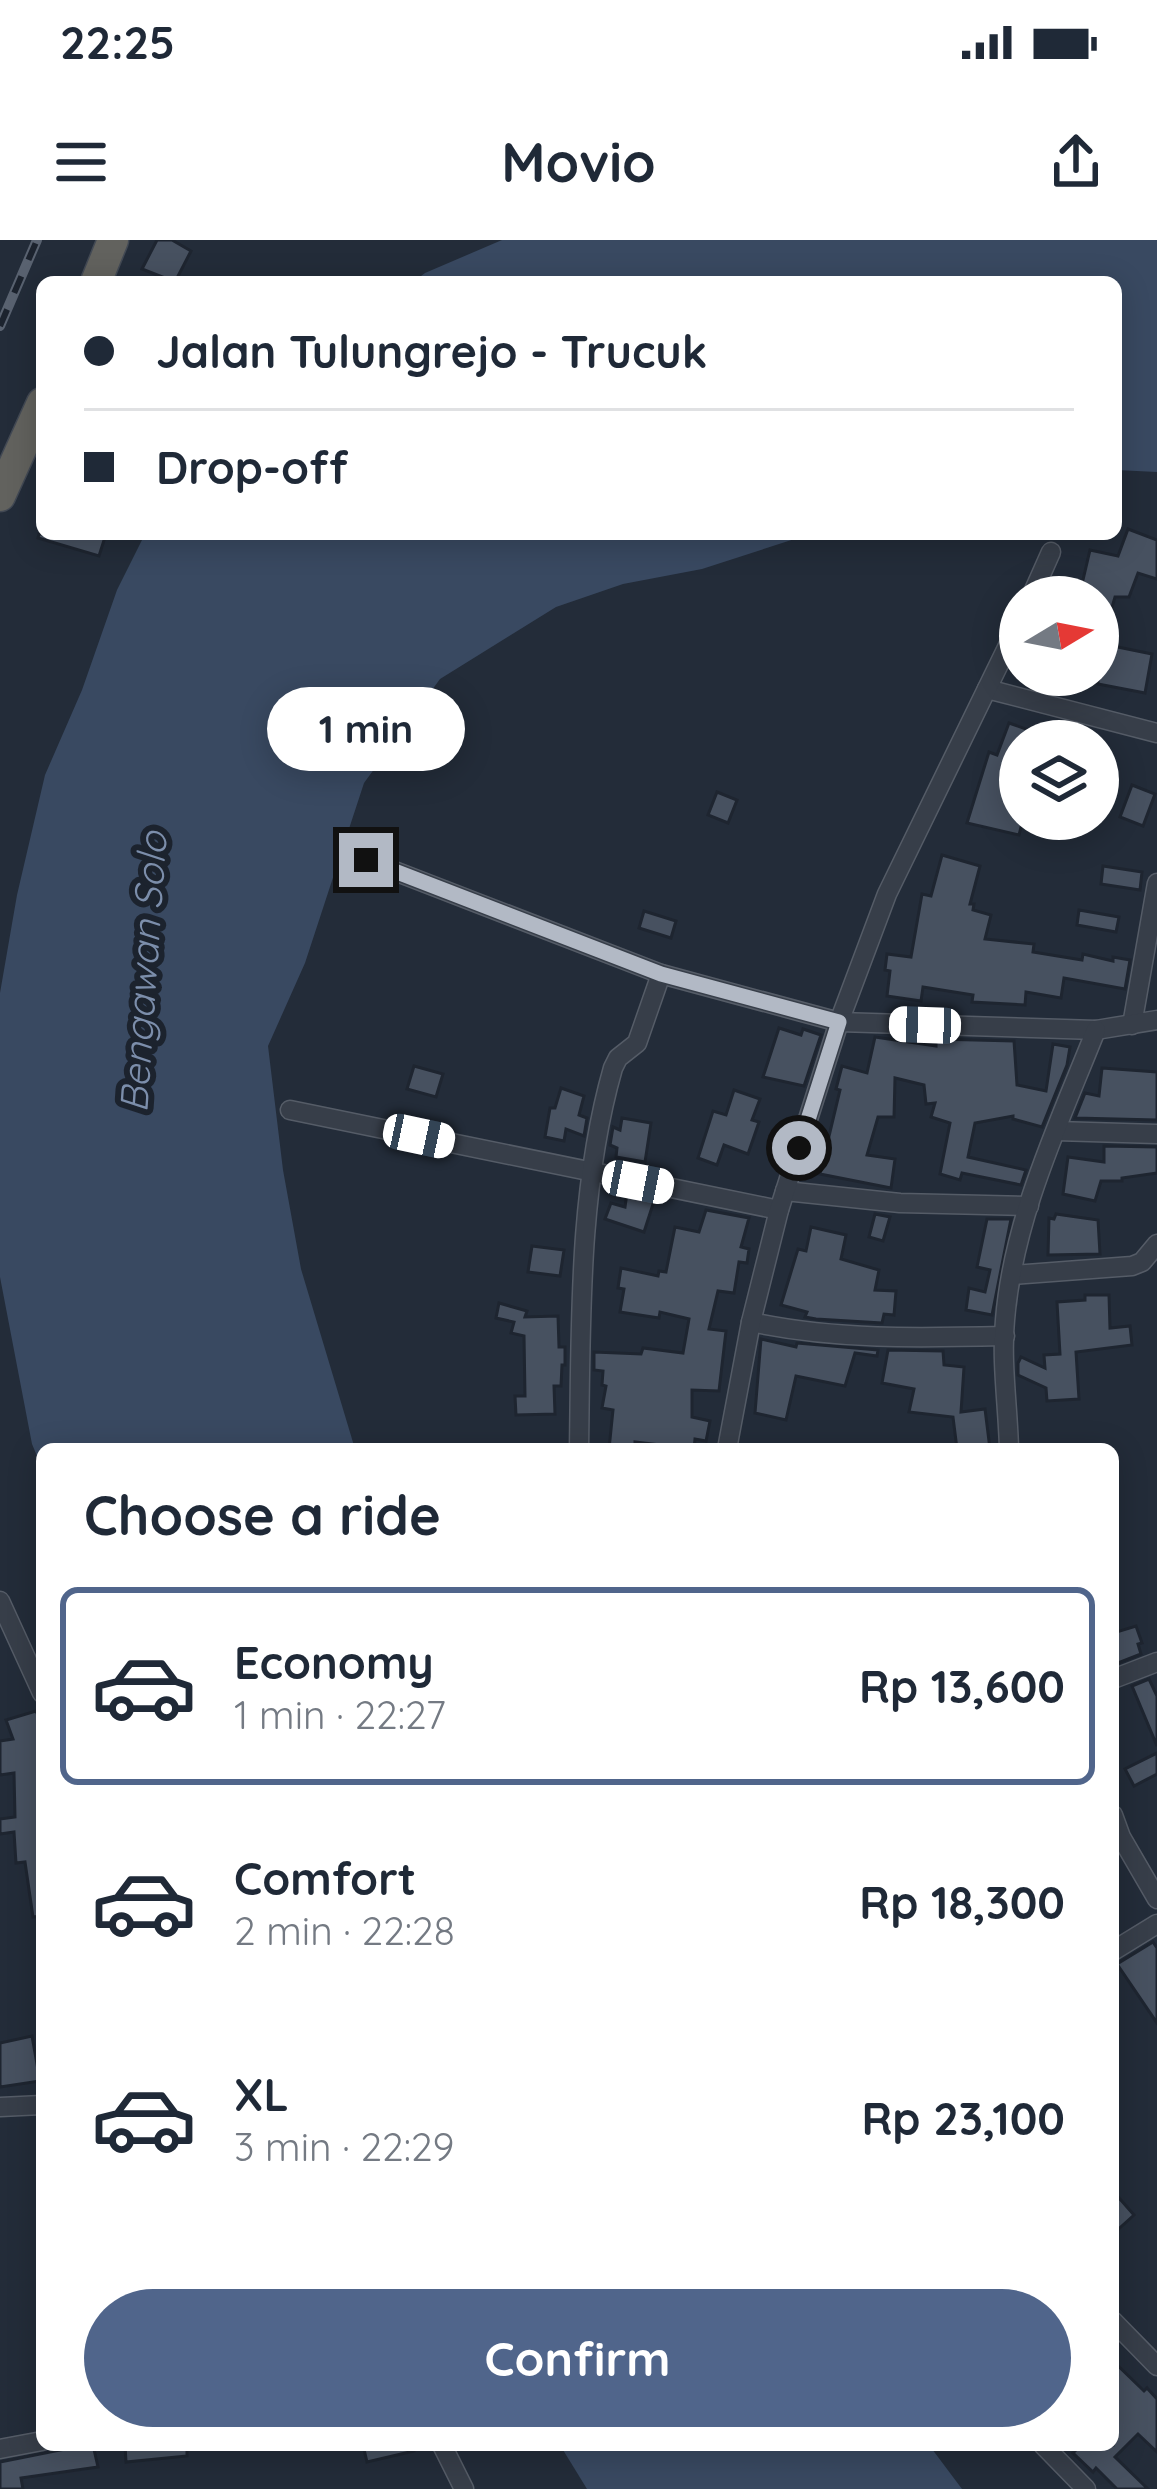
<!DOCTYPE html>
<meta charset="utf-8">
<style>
:root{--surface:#fff;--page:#f6f6f7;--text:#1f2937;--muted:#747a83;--line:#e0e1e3;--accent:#50658b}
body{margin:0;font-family:Quicksand,sans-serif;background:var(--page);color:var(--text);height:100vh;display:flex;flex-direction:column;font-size:45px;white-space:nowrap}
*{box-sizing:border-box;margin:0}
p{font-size:39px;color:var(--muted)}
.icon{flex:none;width:66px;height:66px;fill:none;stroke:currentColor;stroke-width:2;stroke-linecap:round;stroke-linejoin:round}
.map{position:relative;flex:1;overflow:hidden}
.details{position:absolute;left:36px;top:1203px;width:1083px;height:1008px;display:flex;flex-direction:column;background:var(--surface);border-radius:18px;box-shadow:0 6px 30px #0003}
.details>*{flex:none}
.guide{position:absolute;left:36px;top:36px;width:1086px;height:264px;border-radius:18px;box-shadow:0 6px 30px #0003;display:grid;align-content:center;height:264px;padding:0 48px;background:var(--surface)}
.needle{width:78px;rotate:80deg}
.buttons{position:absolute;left:999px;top:336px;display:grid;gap:24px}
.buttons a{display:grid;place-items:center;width:120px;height:120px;border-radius:50%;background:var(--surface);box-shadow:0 6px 30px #0003;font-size:60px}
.end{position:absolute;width:54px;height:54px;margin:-27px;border:15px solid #b2b9c5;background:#111;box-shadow:0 0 0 6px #111}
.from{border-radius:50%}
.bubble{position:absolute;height:84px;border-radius:42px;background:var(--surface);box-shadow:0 6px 30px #0003;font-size:39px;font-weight:700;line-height:84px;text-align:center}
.car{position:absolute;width:36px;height:72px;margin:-36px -18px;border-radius:15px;box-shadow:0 0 9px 3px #0007;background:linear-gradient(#fff 24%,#345 0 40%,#fff 0 76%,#345 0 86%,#fff 0)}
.guide b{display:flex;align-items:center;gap:42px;height:114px;font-size:45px}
.guide b+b{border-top:3px solid var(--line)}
.guide i{width:30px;height:30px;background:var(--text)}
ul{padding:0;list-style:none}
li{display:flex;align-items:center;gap:36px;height:198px;margin:0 24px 18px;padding:0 24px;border:6px solid transparent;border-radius:18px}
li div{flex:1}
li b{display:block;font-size:45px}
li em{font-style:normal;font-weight:700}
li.selected{border-color:var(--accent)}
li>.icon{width:108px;height:108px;stroke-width:1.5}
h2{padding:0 48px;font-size:54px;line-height:144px}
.action{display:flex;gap:24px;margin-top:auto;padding:24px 48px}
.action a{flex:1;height:138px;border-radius:72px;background:var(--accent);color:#fff;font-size:48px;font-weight:700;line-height:138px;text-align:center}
.status{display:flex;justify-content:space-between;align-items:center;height:84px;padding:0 60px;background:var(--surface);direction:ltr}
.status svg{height:33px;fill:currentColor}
header{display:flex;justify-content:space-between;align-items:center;height:156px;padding:0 48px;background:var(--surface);font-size:54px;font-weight:700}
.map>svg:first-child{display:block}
.water{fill:#394961}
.building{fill:#475160;stroke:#1e2530;stroke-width:3}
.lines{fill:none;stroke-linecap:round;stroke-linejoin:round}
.minor-casing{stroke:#555c67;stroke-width:21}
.trunk-casing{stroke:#424954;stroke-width:33}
.minor{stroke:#373e49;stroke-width:18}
.trunk{stroke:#62625e;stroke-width:30}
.rail-casing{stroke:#596270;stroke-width:10}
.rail{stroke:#1c232e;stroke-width:6;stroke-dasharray:18;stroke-linecap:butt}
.route{stroke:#b2b9c5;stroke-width:15}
.labels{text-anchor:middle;stroke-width:12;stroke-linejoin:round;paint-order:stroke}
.water-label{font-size:39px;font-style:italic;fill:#7c8eab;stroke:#1c232e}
</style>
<div class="status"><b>22:25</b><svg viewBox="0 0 49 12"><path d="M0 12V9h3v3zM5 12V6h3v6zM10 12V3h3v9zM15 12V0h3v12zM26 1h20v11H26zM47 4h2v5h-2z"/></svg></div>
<header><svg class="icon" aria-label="menu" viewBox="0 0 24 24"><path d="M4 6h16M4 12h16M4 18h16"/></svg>Movio<svg class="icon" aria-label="share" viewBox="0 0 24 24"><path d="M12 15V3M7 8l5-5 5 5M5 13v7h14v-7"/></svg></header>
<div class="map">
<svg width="1157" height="2249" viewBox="0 0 1157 2249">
<rect width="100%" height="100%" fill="#232c39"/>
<!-- water -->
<g class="water">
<path d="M502 0H1157V232L1116 230V42H413L425 33Z"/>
<path d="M145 294H810L702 329 623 344 556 367 440 439 364 543 305 723 268 806 283 930 301 1029 355 1209H42V1228L32 1204 0 1037V753L17 655 45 535 82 450 117 350Z"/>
<path d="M560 2205H929L962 2249H587Z"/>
</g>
<!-- building -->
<g class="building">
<path d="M157 0H172L191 11 175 42 142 29Z"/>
<path d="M1128 289 1157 300V339L1138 333 1129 357H1115L1102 402 1098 401V357H1079L1090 310 1118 316Z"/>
<path d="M39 294H106L99 316 38 298Z"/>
<path d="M1098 403 1152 414 1145 453 1098 444Z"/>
<path d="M1009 483 1054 499 1020 501 1023 579 1019 595 967 583 989 512 997 515Z"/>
<path d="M1132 545 1155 554 1143 586 1120 577Z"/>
<path d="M717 552 737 560 728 583 708 575Z"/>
<path d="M942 615 980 626 970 664H974L973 670 991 675 985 699 1034 704 1033 712 1082 720 1083 714 1113 721V717L1130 720 1125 749 1064 738 1061 758 1026 752 1025 765 972 762 973 755 923 747 921 761 887 756 890 731 885 730 887 714 911 717 922 654 931 656Z"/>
<path d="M1103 626 1142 632 1140 650 1101 644Z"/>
<path d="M1079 670 1119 677 1116 692 1077 685Z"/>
<path d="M644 671 676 681 671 698 639 688Z"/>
<path d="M779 788 801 795 803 789 821 795 804 846 763 837Z"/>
<path d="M875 797 936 806V799L1014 801 1017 845 1046 851 1053 804 1070 807 1067 825 1042 887 1013 879V876L975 883 968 917 1026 930 1021 945 962 933 960 940 940 934 950 883 931 877 935 863 926 864 924 845 895 838 894 877H878L867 915 895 919 891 948 820 934 840 850 836 849 842 826 867 833Z"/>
<path d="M414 826 443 834 436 857 407 849Z"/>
<path d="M1102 828 1157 832V880L1075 878 1085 853 1099 856Z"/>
<path d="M561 848 584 856 579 875 587 878 584 896 566 889 564 901 545 897 550 868H555Z"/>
<path d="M734 850 760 859 752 880 759 882 748 914 724 905 717 925 698 918 713 871 726 875Z"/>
<path d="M622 878 651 883 645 922 616 917 617 908 610 905 613 887 620 890Z"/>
<path d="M1104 906 1157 907V933L1122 938V941H1101L1095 961 1063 954 1068 917 1104 922Z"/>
<path d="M627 953 655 958 644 992 605 979 611 963 625 967Z"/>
<path d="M706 970 749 978 741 1007 749 1009 747 1023 739 1022 734 1053 718 1051 709 1089 726 1091 719 1151 692 1150V1177L710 1181 706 1201 695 1199 694 1209 635 1202V1209H609L613 1170 602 1168 606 1146 602 1145 603 1131 594 1130V1112L641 1114 643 1108 683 1113 689 1079 660 1072 659 1078 620 1072 624 1049 618 1048 621 1028 658 1036 659 1031 666 1032 675 987 699 992Z"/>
<path d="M875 974 890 977 883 1001 869 997Z"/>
<path d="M1056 974 1098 980 1100 1014 1048 1015 1049 978 1054 979Z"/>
<path d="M987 979H1011L992 1075 966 1070 969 1048 985 1052 990 1030 977 1027Z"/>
<path d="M811 987 846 995 841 1019 879 1030 875 1050 896 1051 894 1075 884 1074 882 1083 816 1079 805 1077 807 1072 781 1065 798 1009 806 1011Z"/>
<path d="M532 1006 564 1010 560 1036 528 1032Z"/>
<path d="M1085 1055H1109L1110 1088 1130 1086 1132 1105 1076 1112 1079 1159 1047 1161 1046 1148 1018 1135V1123L1021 1117 1045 1128 1044 1115 1060 1114 1057 1062 1085 1060Z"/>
<path d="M499 1063 527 1071 525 1077 558 1076 559 1107H565V1125H562L561 1146H554L555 1174 516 1175 515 1156H525L524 1096 511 1093 514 1082 496 1078Z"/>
<path d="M761 1099 796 1107 797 1103 878 1110 877 1116 855 1113 845 1146 796 1136 786 1180 755 1173Z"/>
<path d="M888 1110 943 1111 944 1125 964 1127 961 1172 985 1169 990 1209H957L953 1177 909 1172 914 1149 882 1143Z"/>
<path d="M1136 1386 1142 1403 1138 1404 1141 1414 1113 1425V1393Z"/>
<path d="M1149 1439 1157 1456V1506L1132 1446Z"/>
<path d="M36 1471 42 1483V1676L33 1677 25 1622 16 1623 14 1592 0 1594V1579L15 1577 14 1533 0 1535V1501L13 1499 6 1480Z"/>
<path d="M1157 1513V1534L1134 1546 1125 1529Z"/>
<path d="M1153 1702 1157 1708V1783L1117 1724Z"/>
<path d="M32 1796 40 1841 0 1847V1803Z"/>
<path d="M1113 1951 1134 1975 1113 1994Z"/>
<path d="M1113 2121 1144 2151 1147 2148 1157 2159V2212L1138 2194 1115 2217 1148 2249H1117L1096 2228 1093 2232 1073 2213 1081 2205H1113Z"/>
<path d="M85 2205H93L98 2227 21 2238 23 2249H0V2222Z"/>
<path d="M125 2205H187V2216L126 2222Z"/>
<path d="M363 2205H414V2211L367 2222Z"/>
</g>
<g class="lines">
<!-- minor casing -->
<g class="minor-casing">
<g id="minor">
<path d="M1031 357 1051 312"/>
<path d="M987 449 1157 493"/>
<path d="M366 620 661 734 839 782 887 654 1020 381"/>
<path d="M1132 785 1157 643"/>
<path d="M290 870 779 970"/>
<path d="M1056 891 1157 894"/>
<path d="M785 951 900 963 1029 966"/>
<path d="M1013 1035 1132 1026 1142 1022 1157 1004"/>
<path d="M751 1082C835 1100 919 1098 1005 1096"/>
<path d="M579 1209C581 1083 578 950 613 828L618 818 637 803 661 734"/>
<path d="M727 1209 751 1082 779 970 839 782 1096 790 1157 780"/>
<path d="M1009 1209C1008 1167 1001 1122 1005 1080 1013 979 1059 883 1096 790"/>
<path d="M0 1361 42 1453"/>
<path d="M1113 1439 1157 1422"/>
<path d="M1113 1575 1121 1597 1157 1659"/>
<path d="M1113 1711 1157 1684"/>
<path d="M0 1867 42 1865"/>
<path d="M1113 2081 1157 2126"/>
<path d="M442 2205 464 2249"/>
<path d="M1043 2205 1086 2249"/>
<path d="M0 2209 42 2201"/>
</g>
</g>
<!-- trunk casing -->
<g class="trunk-casing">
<g id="trunk">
<path d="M96 42 113 0"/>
<path d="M0 256 42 163"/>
</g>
</g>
<!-- minor -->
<use href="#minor" class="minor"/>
<!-- trunk -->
<use href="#trunk" class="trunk"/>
<!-- rail casing -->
<g class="rail-casing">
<path id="rail" d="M0 86 37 0"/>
</g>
<!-- rail -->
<use href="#rail" class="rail"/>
</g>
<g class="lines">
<!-- route -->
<path class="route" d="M366 620 661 734 839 782 799 908"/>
</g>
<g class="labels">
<!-- water labels -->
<g class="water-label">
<text transform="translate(143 732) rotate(-86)" y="14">Bengawan Solo</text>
</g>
</g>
</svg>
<div class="buttons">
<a><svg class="needle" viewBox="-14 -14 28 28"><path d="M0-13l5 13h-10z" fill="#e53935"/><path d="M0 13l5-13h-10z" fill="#747a83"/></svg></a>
<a><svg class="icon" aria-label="layers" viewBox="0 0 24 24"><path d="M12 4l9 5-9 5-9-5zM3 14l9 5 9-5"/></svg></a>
</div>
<i class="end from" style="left:799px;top:908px"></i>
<i class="end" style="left:366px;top:620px"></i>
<div class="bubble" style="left:267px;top:447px;width:198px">1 min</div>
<i class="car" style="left:925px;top:785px;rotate:272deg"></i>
<i class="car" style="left:419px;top:896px;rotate:102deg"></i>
<i class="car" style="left:638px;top:942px;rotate:101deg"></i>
<div class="guide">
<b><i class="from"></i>Jalan Tulungrejo - Trucuk</b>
<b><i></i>Drop-off</b>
</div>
<section class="details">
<h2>Choose a ride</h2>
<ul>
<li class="selected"><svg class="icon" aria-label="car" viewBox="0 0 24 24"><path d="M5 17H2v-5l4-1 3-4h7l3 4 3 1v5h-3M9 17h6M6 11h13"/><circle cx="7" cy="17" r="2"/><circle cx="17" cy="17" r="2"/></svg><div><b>Economy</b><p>1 min · 22:27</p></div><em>Rp 13,600</em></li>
<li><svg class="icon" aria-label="car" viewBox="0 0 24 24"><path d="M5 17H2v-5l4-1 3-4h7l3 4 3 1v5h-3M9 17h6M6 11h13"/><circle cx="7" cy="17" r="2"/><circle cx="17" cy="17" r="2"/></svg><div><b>Comfort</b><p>2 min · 22:28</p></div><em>Rp 18,300</em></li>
<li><svg class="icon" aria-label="car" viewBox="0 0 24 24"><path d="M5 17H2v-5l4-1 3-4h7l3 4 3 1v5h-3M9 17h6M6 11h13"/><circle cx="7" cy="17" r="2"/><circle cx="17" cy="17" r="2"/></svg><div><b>XL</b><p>3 min · 22:29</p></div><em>Rp 23,100</em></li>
</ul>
<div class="action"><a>Confirm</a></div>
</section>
</div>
